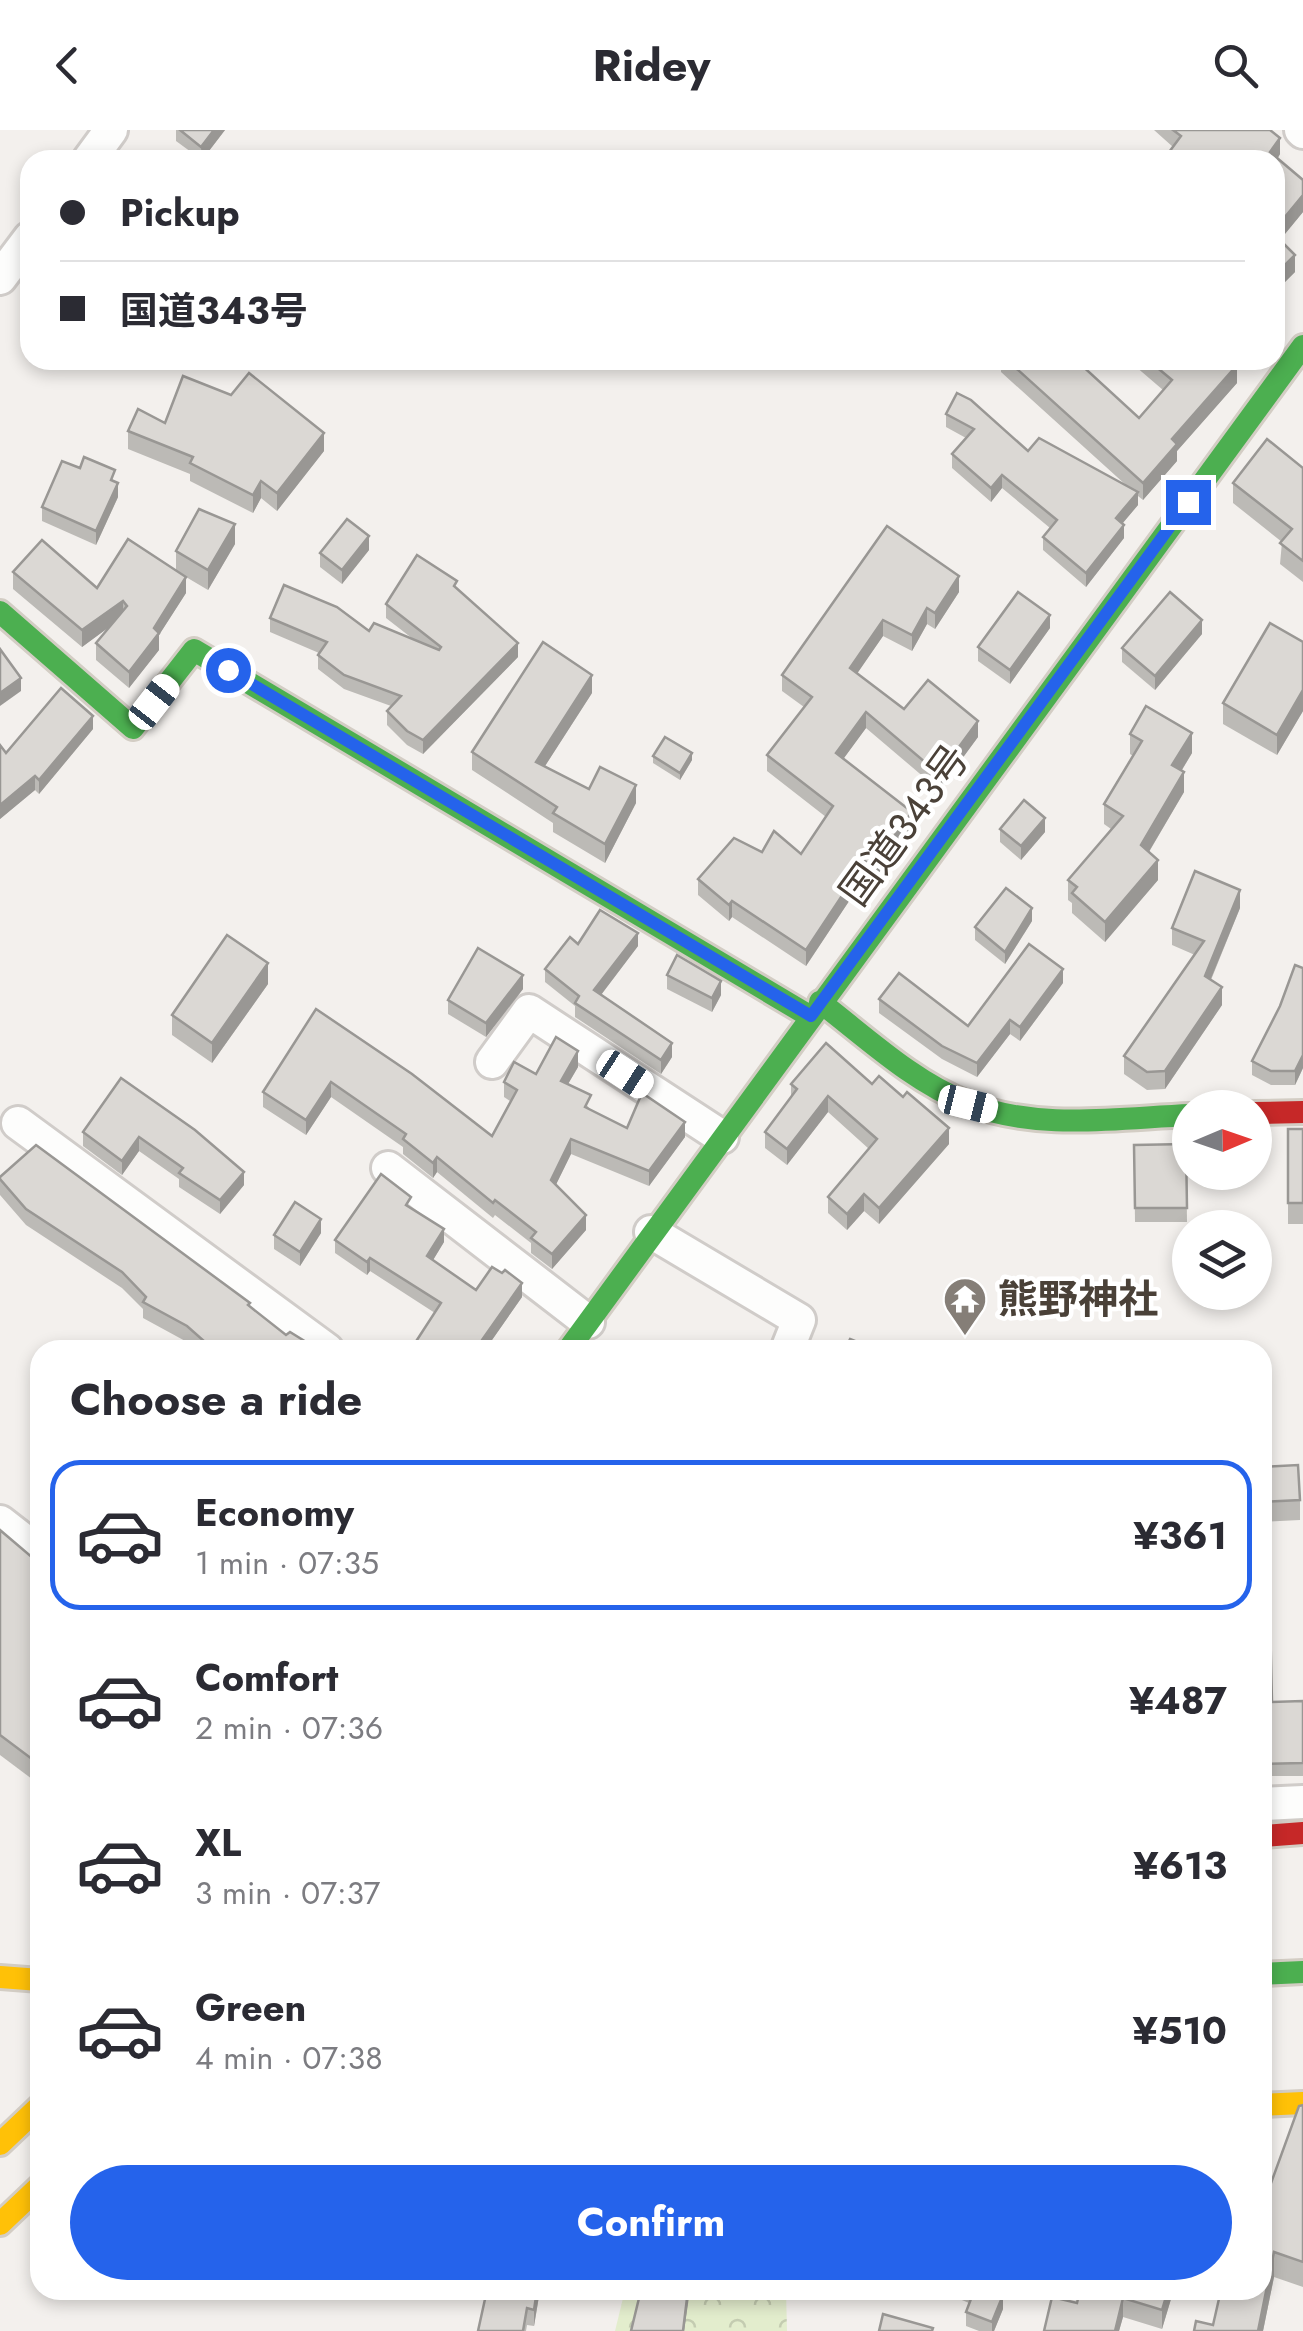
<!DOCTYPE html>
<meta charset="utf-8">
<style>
:root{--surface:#fff;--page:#f7f7f7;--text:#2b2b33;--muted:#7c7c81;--line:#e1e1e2;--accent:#2563eb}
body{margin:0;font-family:Jost,"Noto Sans JP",sans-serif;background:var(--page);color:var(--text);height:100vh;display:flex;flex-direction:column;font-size:38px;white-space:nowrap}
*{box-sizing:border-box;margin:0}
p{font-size:32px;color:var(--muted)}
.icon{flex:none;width:55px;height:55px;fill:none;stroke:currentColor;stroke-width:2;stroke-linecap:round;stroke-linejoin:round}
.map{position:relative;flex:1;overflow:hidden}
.side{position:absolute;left:30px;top:1210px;width:1242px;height:960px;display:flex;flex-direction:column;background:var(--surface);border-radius:30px;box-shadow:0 5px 15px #0003}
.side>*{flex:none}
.banner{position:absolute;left:20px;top:20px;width:1265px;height:220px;border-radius:30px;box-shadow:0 5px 15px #0003;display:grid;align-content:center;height:220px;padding:0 40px;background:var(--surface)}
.needle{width:65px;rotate:88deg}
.tools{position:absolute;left:1172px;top:960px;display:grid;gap:20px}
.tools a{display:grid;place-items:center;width:100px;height:100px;border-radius:50%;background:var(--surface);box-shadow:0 5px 15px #0003;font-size:50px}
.end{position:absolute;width:45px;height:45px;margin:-22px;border:12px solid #2563eb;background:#fff;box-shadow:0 0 0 5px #fff}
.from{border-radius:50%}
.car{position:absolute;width:30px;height:60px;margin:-30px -15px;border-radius:12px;box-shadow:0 0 8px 2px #0007;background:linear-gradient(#fff 24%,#345 0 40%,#fff 0 76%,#345 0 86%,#fff 0)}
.banner b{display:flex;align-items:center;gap:35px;height:95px;font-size:38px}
.banner b+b{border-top:2px solid var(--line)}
.banner i{width:25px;height:25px;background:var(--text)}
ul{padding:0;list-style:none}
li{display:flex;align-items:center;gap:30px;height:150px;margin:0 20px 15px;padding:0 20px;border:5px solid transparent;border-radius:30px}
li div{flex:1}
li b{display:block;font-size:38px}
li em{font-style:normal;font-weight:700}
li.current{border-color:var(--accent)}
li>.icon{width:90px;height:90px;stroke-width:1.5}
h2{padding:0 40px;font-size:45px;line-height:120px}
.primary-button{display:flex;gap:20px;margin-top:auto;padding:20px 40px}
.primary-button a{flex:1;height:115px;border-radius:60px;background:var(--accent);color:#fff;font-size:40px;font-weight:700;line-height:115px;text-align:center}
header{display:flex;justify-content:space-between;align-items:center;height:130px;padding:0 40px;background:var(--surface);font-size:45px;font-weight:700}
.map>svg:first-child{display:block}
.forest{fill:url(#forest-crowns)}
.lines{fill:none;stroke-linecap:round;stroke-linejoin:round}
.street-casing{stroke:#d0ccc9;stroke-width:38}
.fast-casing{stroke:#d3cdc4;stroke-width:28}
.slow-casing{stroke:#d3cdc4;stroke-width:28}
.jam-casing{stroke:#d3cdc4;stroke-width:28}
.street{stroke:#fdfdfc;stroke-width:32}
.fast{stroke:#4caf50;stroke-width:22}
.slow{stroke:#ffc107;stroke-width:22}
.jam{stroke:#c62828;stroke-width:22}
.wall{fill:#bcbab6}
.shaded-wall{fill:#999794}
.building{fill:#dbd8d4;stroke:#999794;stroke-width:2.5}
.route{stroke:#2563eb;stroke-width:12}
.labels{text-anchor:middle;stroke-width:9;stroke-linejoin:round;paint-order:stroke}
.street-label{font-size:40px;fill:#4a4138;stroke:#fff}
.poi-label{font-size:40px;font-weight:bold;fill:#4a4138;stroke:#fff;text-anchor:start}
</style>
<header><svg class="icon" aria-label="back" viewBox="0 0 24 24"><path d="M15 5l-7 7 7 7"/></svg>Ridey<svg class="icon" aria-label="search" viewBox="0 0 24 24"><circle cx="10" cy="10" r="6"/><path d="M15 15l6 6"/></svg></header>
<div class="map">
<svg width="1303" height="2201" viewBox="0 0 1303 2201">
<defs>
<pattern id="forest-crowns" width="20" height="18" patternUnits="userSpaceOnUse" patternTransform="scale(2.5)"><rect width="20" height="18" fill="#e3edcd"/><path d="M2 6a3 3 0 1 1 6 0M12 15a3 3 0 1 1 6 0" fill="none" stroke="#c4ccb1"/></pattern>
</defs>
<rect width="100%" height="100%" fill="#f3f0ed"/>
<!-- forest -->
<path class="forest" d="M625 2160H786L787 2201H615Z"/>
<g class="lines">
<!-- street casing -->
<g class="street-casing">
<g id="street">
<path d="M1301 0 1303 2"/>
<path d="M89 30 111 0"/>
<path d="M0 148 30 108"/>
<path d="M492 932 529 881 722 1007"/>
<path d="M18 993 327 1220"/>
<path d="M388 1038 588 1192"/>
<path d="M651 1102 799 1190 787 1220"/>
<path d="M0 1392 40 1423"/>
<path d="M1262 1674 1303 1672"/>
</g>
</g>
<!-- fast casing -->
<g class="fast-casing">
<g id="fast">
<path d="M0 482 133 598 194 520 811 887"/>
<path d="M820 872C867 908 912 951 967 973 1037 1001 1117 988 1190 985"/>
<path d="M568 1220 1303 216"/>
<path d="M1262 1844 1303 1842"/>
</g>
</g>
<!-- slow casing -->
<g class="slow-casing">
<g id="slow">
<path d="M0 1847 40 1850"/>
<path d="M1262 1975 1303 1973"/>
<path d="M0 2014 40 1976"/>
<path d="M0 2094 40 2056"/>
</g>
</g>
<!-- jam casing -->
<g class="jam-casing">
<g id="jam">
<path d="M1255 983 1303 982"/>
<path d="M1262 1706 1303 1703"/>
</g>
</g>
<!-- street -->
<use href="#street" class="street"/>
<!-- fast -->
<use href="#fast" class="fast"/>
<!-- slow -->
<use href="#slow" class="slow"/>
<!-- jam -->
<use href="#jam" class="jam"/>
</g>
<!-- wall -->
<g class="wall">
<path d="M176 0H225L202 30 176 11Z"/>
<path d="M1154 0H1270L1280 24 1278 28 1303 50V82L1280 110 1295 142 1275 162V30L1173 17Z"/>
<path d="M1001 230H1094L1086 239 1139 288 1163 260 1128 230H1231L1237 253 1177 321V331L1143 370 1138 366V375L1122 394 1124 408 1086 457 1043 420V407L1050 398 1002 358 991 372 952 338V324L966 308 946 297V284L1028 321 1127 356 1001 242Z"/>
<path d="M165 293 324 321 277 381 261 368 253 383 190 351V344L128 319V301Z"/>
<path d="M1303 338V452L1280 434 1282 412 1233 373V353Z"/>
<path d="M115 352 118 367 96 415 42 391V377Z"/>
<path d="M887 396 959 462 935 499 927 494 912 521 883 506 857 543 904 579 978 607 939 660 866 598 843 629 912 698 872 752 865 747 806 836 732 787 729 791 698 765V749L762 722 801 724 826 687 767 641V625L804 577 782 561V545Z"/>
<path d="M235 414 208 460 186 447V463L159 505V520L129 558 96 530V513L110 496 82 517 13 459V442L97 458 176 440V421Z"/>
<path d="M369 420 342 454 320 437V423Z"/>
<path d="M457 458 518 527 423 624 407 615 387 595V581L391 576 344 559 318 539V525L319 523 270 502V488L369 501 413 509 386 488V474Z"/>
<path d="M1050 498 1010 554 978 531V517Z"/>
<path d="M1202 504 1155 560 1122 532V518Z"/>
<path d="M1303 512V581L1277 625 1223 594V573Z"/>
<path d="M592 563 545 636 589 659 636 673 605 733 553 702V693L472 640V622Z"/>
<path d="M93 599 39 664 35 660 0 689V615L6 623Z"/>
<path d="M1130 604 1192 623 1182 640 1184 662 1149 722 1158 750 1105 812 1072 783V773L1068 770V750L1111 699 1104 694V674L1133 626 1130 624Z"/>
<path d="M653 626 692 630 680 650 653 633Z"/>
<path d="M1000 699 1045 702 1021 730 1000 712Z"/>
<path d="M1240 778 1211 850 1222 875 1165 959 1147 960 1124 944V926L1195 825 1172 815V798Z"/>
<path d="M1032 791 1005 834 975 810V797Z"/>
<path d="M578 814 638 816 601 865 672 927 661 944 575 887V876L545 852V839Z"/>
<path d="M1303 838V938L1295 955H1271L1252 945V931Z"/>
<path d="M667 845 721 865 712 882 667 859Z"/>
<path d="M1063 853 1020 911 1010 904 977 947 942 929 879 883V869L968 896Z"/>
<path d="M268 854 212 933 172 905V885Z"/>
<path d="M523 859 486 907 448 884V870Z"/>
<path d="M316 879 492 1006 510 971 504 967V952L578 937 568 954 591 980 627 998 685 1007 649 1056 571 1024 556 1054 586 1100 552 1139 531 1123V1113L495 1085 493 1088 437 1042 433 1048 403 1024V1017L331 967 306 1005 263 977V962Z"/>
<path d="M121 948 244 1055 220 1084 179 1057V1049L139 1021 122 1045 83 1016V1002Z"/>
<path d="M791 954H872L949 1014 879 1094 864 1081 847 1100 828 1083V1067L869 1019 828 982 787 1035 765 1018V1002L791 968Z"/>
<rect x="1288" y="999" width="15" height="95"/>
<path d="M1186 1014 1187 1092H1135L1134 1015Z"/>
<path d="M0 1047 250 1176 286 1205 319 1220H196L187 1212 143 1188V1179L122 1158 26 1095 0 1065Z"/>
<path d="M411 1078 444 1112 433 1130 476 1160 522 1167 485 1220H415V1213L435 1183 370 1141 367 1145 335 1123V1110Z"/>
<path d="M321 1103 300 1136 274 1119V1105Z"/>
<path d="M1262 1337 1300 1370V1390L1262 1392Z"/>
<path d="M0 1400 40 1434V1655L0 1625Z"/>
<path d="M1262 1490 1272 1572 1303 1571V1646H1262Z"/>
<path d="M1303 1975V2157L1274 2147 1263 2201H1194L1196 2191 1213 2195 1221 2160H1262V2078L1299 1976Z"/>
<path d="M487 2160H540L534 2196 527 2195 526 2201H478Z"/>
<path d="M957 2160H998L997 2163 1003 2179 994 2201H979L966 2196V2182L969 2173 957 2168Z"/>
<path d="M1171 2160V2169L1162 2199 1123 2187 1119 2201H1044L1077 2173Z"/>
</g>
<!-- shaded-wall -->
<g class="shaded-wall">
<path d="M214 0H225L202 30 201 17Z"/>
<path d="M1280 8V24L1275 32 1270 22Z"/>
<path d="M1303 65V82L1275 116V99Z"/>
<path d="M1295 125V142L1275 162V145Z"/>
<path d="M1079 230H1094L1078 249V232Z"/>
<path d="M1237 235V253L1177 321V331L1143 370V353L1172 309Z"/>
<path d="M324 303V321L277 381V363Z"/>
<path d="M1002 345V358L991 372V358Z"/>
<path d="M261 351V368L253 383V365Z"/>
<path d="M118 353V367L96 415V401Z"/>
<path d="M1138 362V375L1116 401V388Z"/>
<path d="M235 394V414L208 460V440Z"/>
<path d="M1124 395V408L1086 457V443Z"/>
<path d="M369 406V420L342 454V440Z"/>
<path d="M959 446V462L935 499V483Z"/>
<path d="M186 447V463L159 505V520L129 558V542L154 498Z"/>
<path d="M123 471V487L82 517V500Z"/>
<path d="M927 478V494L912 521V505Z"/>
<path d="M1050 485V498L1010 554V540Z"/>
<path d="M883 490V506L850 554V538Z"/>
<path d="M1202 490V504L1155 560V546Z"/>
<path d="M518 513V527L423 624V610Z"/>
<path d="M592 545V563L536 650V632Z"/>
<path d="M21 548V561L0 576V563Z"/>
<path d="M1303 560V581L1277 625V605Z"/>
<path d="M866 582V598L836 639V623Z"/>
<path d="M93 586V599L39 664V650Z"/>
<path d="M978 591V607L939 660V644Z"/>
<path d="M1192 603V623L1172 656V635Z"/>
<path d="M692 623V630L680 650V643Z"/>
<path d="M1184 642V662L1141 735V715Z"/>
<path d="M35 646V660L0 689V675Z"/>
<path d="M636 655V673L605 733V714Z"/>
<path d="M912 682V698L872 752V736Z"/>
<path d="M1045 688V702L1021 730V716Z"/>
<path d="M1158 730V750L1105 812V792Z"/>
<path d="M865 731V747L806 836V820Z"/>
<path d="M1240 760V778L1205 863V846Z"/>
<path d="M732 771V787L729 791V775Z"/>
<path d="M1032 778V791L1005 834V822Z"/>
<path d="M638 803V816L594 874V860Z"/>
<path d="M268 833V854L212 933V913Z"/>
<path d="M1063 839V853L1020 911V897Z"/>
<path d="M523 845V859L486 907V893Z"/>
<path d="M721 851V865L712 882V868Z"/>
<path d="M1222 857V875L1165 959V941Z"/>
<path d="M1010 890V904L977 947V933Z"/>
<path d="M672 913V927L661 944V930Z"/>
<path d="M578 921V937L561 966V951Z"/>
<path d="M1303 925V938L1295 955V941Z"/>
<path d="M331 952V967L306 1005V990Z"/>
<path d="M828 966V982L787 1035V1019Z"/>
<path d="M685 992V1007L649 1056V1041Z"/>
<path d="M949 998V1014L879 1094V1078Z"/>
<path d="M139 1007V1021L122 1045V1031Z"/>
<path d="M571 1009V1024L551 1065V1050Z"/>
<path d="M437 1027V1042L433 1048V1033Z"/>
<path d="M244 1042V1055L220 1084V1070Z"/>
<path d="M864 1064V1081L847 1100V1084Z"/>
<path d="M586 1085V1100L552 1139V1124Z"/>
<path d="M321 1089V1103L300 1136V1122Z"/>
<path d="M444 1099V1112L427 1140V1126Z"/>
<path d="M370 1128V1141L367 1145V1132Z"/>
<path d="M522 1153V1167L485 1220H475Z"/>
<path d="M1274 2122V2147L1263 2201H1258Z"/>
<path d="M537 2160H540L534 2196V2180Z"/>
<path d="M688 2160H690L684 2201H683Z"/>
<path d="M1168 2160H1171V2169L1162 2199V2180Z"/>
<path d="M1003 2165V2179L994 2201H992V2192Z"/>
<path d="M1123 2168V2187L1119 2201H1115Z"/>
</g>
<!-- building -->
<g class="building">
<path d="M180 0H214L201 17Z"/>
<path d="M1173 0H1270L1280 8 1270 22 1303 50V65L1275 99V30H1165L1164 29 1181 6Z"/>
<path d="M1275 105 1295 125 1275 145Z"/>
<path d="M1007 230H1079L1078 232 1139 288 1172 250 1148 230H1231L1237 235 1172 309 1177 314 1143 353Z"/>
<path d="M249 243 324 303 277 363 261 351 253 365 190 333 193 327 128 301 138 279 165 293 183 246 231 265Z"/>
<path d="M957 263 971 270 1028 321 1039 308 1138 362 1116 388 1124 395 1086 443 1043 407 1057 390 1002 345 991 358 952 324 974 299 946 284Z"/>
<path d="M1267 309 1303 338V431L1280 413 1292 399 1233 353Z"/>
<path d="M84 327 115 340 111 350 118 353 96 401 42 377 62 331 80 338Z"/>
<path d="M199 379 235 394 208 440 176 421Z"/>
<path d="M347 389 369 406 342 440 320 423Z"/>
<path d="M887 396 959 446 935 483 927 478 912 505 883 490 850 538 904 579 928 550 978 591 939 644 866 582 836 623 912 682 872 736 865 731 806 820 732 771 729 775 698 749 734 708 762 722 774 701 801 724 833 676 767 625 812 567 782 545Z"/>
<path d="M128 409 186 447 154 498 159 503 129 542 96 513 127 476 123 471 82 500 13 442 42 410 97 458Z"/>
<path d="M417 425 457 451 454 456 518 513 423 610 407 601 387 581 401 566 344 545 318 525 327 512 270 488 284 455 337 477 369 501 374 493 439 520 441 517 386 474Z"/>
<path d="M1018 462 1050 485 1010 540 978 517Z"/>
<path d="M1170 462 1202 490 1155 546 1122 518Z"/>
<path d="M1270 493 1303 512V560L1277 605 1223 573Z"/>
<path d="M543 512 592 545 536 632 589 659 600 637 636 655 605 714 553 683 557 677 472 622Z"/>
<path d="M0 519 21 548 0 563Z"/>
<path d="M61 558 93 586 39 650 35 646 0 675V615L6 623Z"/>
<path d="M1146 576 1192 603 1172 635 1184 642 1141 715 1158 730 1105 792 1072 763 1077 757 1068 750 1123 686 1104 674 1142 611 1130 604Z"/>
<path d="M665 607 692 623 680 643 653 626Z"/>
<path d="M1024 670 1045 688 1021 716 1000 699Z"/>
<path d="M1195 741 1240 760 1205 846 1222 857 1165 941 1147 942 1124 926 1204 811 1172 798Z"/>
<path d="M1006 758 1032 778 1005 822 975 797Z"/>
<path d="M600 780 638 803 594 860 672 913 661 930 575 873 579 866 545 839 570 807 578 814Z"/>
<path d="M227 805 268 833 212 913 172 885Z"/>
<path d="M1029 814 1063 839 1020 897 1010 890 977 933 942 916 879 869 899 843 968 896Z"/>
<path d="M478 818 523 845 486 893 448 870Z"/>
<path d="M677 825 721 851 712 868 667 845Z"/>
<path d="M1295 835 1303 838V925L1295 941H1271L1252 931 1280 876Z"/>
<path d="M316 879 412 944 492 1006 517 960 504 952 514 932 536 944 556 907 578 921 561 951 591 965 585 977 627 998 642 963 685 992 649 1041 571 1009 551 1050 586 1085 552 1124 531 1108 536 1102 495 1070 493 1073 437 1027 433 1033 403 1009 406 1004 331 952 306 990 263 962Z"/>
<path d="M826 913 872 954 879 946 903 967 907 962 949 998 879 1078 864 1064 847 1084 828 1067 877 1009 828 966 787 1019 765 1002 797 959 791 954Z"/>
<path d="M121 948 195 1000 244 1042 220 1070 179 1043 183 1038 139 1007 122 1031 83 1002Z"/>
<rect x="1288" y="999" width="15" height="74"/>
<path d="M1186 1014 1187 1078H1135L1134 1015Z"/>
<path d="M36 1015 250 1173 248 1175 286 1205 290 1202 319 1220H214L187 1196 143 1172 146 1167 122 1142 26 1079 0 1049V1047Z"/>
<path d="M381 1044 411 1067 406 1075 444 1099 427 1126 476 1160 492 1137 502 1143 505 1140 522 1153 475 1220H425L415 1213 441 1173 370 1128 367 1132 335 1110Z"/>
<path d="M295 1072 321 1089 300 1122 274 1105Z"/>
<path d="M850 1209 877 1220H845Z"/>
<path d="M1298 1335 1300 1370 1262 1372V1337Z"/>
<path d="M0 1400 40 1434V1635L0 1605Z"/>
<path d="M1270 1489 1272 1572 1303 1571V1633L1262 1634V1490Z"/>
<path d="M1303 1975V2132L1274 2122 1258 2201H1194L1196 2191 1213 2195 1221 2160H1262V2078L1299 1976Z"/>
<path d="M487 2160H537L534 2180 527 2178 523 2201H478Z"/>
<path d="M641 2160H688L683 2201H631Z"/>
<path d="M971 2160H993L992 2162 1003 2165 992 2192 966 2182 974 2161Z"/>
<path d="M1080 2160H1168L1162 2180 1123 2168 1115 2201H1044L1052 2167 1077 2173Z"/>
<path d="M883 2184 933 2198 932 2201H879Z"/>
</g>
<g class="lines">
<!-- route -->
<path class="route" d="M228 540 811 886 1188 372"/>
</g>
<!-- icons -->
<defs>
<g id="temple-pin" transform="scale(2.25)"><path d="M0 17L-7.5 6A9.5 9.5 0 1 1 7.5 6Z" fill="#857e77" stroke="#fff"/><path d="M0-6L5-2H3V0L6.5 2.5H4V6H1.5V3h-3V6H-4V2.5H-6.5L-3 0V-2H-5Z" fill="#fff"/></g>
</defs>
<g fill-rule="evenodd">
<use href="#temple-pin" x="965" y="1169"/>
</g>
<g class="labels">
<!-- street labels -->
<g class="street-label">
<text transform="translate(904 695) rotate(-54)" y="14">国道343号</text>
</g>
<!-- poi labels -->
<g class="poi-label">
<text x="998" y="1183">熊野神社</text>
</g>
</g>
</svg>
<div class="tools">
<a><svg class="needle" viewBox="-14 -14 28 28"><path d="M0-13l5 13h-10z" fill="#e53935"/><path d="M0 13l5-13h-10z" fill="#7c7c81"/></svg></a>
<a><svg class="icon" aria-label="layers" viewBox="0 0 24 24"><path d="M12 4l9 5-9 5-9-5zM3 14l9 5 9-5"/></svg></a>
</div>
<i class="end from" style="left:228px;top:540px"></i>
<i class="end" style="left:1188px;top:372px"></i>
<i class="car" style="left:154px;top:572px;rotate:38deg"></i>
<i class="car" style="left:625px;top:944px;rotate:123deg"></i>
<i class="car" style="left:968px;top:974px;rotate:104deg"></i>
<div class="banner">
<b><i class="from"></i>Pickup</b>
<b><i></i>国道343号</b>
</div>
<section class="side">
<h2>Choose a ride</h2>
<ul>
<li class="current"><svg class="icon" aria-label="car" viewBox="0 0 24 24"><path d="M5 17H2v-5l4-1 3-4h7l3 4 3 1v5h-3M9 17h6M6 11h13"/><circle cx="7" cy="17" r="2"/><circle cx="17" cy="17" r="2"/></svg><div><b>Economy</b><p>1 min · 07:35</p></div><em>¥361</em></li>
<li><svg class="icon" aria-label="car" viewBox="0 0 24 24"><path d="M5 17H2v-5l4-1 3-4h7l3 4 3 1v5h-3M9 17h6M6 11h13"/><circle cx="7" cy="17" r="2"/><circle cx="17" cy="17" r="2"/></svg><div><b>Comfort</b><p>2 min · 07:36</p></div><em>¥487</em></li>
<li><svg class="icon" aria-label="car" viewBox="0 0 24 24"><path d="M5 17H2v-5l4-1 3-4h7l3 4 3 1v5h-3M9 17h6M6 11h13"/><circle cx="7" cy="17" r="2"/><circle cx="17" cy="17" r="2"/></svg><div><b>XL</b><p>3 min · 07:37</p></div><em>¥613</em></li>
<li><svg class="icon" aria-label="car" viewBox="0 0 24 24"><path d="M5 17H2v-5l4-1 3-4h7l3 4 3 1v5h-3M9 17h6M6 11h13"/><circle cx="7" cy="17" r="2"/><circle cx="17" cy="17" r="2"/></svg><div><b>Green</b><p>4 min · 07:38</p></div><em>¥510</em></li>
</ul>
<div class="primary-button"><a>Confirm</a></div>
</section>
</div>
